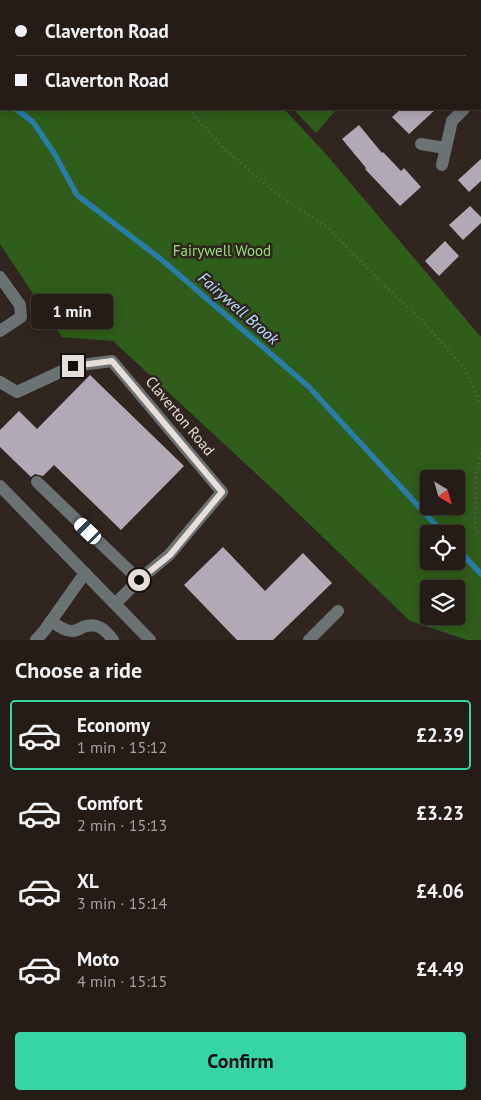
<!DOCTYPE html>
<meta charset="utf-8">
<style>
:root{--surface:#251c18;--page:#312925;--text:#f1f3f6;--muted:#a3a1a2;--line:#423a37;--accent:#37d4a6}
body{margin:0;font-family:"PT Sans",sans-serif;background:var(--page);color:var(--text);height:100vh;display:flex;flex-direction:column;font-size:19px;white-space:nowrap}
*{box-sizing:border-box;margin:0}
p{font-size:16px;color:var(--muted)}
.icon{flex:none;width:28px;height:28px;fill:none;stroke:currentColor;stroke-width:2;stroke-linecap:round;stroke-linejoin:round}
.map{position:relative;height:640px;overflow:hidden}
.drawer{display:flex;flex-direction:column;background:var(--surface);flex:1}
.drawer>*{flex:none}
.banner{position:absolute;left:0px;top:0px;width:481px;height:110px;box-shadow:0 2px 12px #0003,0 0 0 1px var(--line);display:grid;align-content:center;height:110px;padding:0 15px;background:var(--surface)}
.needle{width:32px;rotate:143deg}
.fabs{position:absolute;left:420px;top:470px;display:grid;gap:10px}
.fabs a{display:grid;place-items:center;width:45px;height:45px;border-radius:5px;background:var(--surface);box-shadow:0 2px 12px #0003,0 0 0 1px var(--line);font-size:25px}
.end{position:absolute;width:22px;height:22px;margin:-11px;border:6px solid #e6deda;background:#111;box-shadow:0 0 0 2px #111}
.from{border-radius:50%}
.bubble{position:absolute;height:35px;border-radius:5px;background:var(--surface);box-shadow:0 2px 12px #0003,0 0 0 1px var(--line);font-size:16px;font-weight:700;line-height:35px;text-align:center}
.car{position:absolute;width:15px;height:30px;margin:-15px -8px;border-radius:6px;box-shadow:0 0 4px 1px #0007;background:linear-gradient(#fff 24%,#345 0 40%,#fff 0 76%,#345 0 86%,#fff 0)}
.banner b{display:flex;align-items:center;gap:18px;height:48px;font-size:19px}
.banner b+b{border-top:1px solid var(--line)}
.banner i{width:12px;height:12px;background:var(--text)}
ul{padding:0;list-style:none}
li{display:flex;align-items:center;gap:15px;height:70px;margin:0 10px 8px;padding:0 5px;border:2px solid transparent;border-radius:5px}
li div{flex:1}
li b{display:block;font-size:19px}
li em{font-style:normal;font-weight:700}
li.active{border-color:var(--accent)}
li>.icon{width:45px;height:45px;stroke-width:1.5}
h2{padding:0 15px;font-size:22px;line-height:60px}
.action{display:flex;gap:10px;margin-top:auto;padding:10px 15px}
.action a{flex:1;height:58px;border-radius:5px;background:var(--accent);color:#111;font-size:20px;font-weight:700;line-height:58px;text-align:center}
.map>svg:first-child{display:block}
.green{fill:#2f5d1a;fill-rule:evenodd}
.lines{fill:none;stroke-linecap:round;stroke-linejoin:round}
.stream{stroke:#287da6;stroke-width:5.5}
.building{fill:#b2a9b6}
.path{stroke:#695e5a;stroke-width:3;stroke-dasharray:1 4;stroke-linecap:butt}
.minor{stroke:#6b7274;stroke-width:12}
.route{stroke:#e6deda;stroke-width:6}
.labels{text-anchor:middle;stroke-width:5;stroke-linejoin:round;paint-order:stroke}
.park-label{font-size:15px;fill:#94df77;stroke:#312520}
.street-label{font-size:15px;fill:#e6deda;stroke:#312520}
.water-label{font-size:16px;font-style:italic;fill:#b3e3ff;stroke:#312520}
</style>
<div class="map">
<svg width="481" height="640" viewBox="0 0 481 640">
<rect width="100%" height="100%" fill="#312520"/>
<!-- green -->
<g class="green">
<path d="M0 0H185L186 1H1V109H284L325 153 481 337V640H467L410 621 277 493 113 341 62 337 0 244ZM429 479H456V506H429ZM429 534H456V561H429ZM429 589H456V616H429Z"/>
<path d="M191 0H433L193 1Z"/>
<path d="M293 109H337L316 133Z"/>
</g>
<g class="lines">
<!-- stream -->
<g class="stream">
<path d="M0 95 1 96"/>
<path d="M16 109 33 122 54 153 77 195 162 260 309 387 444 534"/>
<path d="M456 547 481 574"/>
</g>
</g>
<!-- building -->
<g class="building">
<path d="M401 109H436L409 134 392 117Z"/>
<path d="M359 125 382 153 383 152 401 171 404 168 421 187 400 206 365 169 366 168 342 139Z"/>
<path d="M481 159V181L469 192 458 180Z"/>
<path d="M470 206 481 217V223L463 240 449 225Z"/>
<path d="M445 241 459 256 439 276 425 261Z"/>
<path d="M90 375 184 466 121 530 54 465 43 476 35 474 31 477 0 447V430L19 411 37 429Z"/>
<path d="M223 547 265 591 303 553 332 583 273 640H237L184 585Z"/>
</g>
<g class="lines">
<!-- path -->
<g class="path">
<path d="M100 0 101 1"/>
<path d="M37 1 38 0"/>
<path d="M0 57 1 55"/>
<path d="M189 109 224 149 285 200 327 227 384 285 420 318 465 369 481 405"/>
<path d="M481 453 476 473 475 529 481 535"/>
</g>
<!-- minor -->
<g class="minor">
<path d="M480 103H481"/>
<path d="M421 144 445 148"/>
<path d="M442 165 452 121 464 109"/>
<path d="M0 277 20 305 21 317 0 331"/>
<path d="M0 382 17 392 73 366 112 361 222 492 169 555 139 580"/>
<path d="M37 482 139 580 115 604"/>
<path d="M0 486 150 640"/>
<path d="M51 621C57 625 64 631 72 631 76 631 80 629 83 627 97 622 105 629 113 640"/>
<path d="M36 640 44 631 85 573"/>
<path d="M309 640 338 611"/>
</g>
</g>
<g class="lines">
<!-- route -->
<path class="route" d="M73 366 112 361 222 492 170 555 139 580"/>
</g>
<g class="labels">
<!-- park labels -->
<g class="park-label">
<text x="222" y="256">Fairywell Wood</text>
</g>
<!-- street labels -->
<g class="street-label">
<text transform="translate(180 416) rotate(50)" y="5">Claverton Road</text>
</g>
<!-- water labels -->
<g class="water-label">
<text transform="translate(239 308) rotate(41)" y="6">Fairywell Brook</text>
</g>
</g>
</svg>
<div class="fabs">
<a><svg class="needle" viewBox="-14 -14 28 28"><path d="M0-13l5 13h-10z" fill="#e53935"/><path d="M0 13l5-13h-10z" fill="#a3a1a2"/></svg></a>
<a><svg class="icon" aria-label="locate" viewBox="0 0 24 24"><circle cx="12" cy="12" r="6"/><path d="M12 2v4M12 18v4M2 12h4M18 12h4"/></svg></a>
<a><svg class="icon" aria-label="layers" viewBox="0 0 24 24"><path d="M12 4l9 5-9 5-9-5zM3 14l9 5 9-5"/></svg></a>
</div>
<i class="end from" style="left:139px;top:580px"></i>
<i class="end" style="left:73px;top:366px"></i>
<div class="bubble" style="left:31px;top:294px;width:82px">1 min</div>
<i class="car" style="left:88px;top:531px;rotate:314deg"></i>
<div class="banner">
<b><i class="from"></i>Claverton Road</b>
<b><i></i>Claverton Road</b>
</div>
</div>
<section class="drawer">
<h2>Choose a ride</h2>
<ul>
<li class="active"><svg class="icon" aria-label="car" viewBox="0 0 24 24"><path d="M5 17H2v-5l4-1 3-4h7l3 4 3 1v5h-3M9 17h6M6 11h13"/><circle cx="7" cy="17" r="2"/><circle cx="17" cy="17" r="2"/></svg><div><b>Economy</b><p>1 min · 15:12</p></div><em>£2.39</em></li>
<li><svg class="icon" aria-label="car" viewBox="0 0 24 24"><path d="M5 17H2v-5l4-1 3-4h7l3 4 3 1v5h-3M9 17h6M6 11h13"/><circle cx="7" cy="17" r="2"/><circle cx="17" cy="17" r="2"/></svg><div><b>Comfort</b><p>2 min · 15:13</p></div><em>£3.23</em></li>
<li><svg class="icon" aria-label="car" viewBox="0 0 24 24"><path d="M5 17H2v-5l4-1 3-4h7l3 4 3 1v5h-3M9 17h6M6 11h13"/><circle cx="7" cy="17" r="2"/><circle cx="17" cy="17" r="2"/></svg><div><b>XL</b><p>3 min · 15:14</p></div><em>£4.06</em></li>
<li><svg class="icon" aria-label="car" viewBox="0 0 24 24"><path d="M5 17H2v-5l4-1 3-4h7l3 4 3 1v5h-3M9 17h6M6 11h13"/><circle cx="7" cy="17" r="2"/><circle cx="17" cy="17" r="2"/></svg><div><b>Moto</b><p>4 min · 15:15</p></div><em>£4.49</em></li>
</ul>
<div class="action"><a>Confirm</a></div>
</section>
